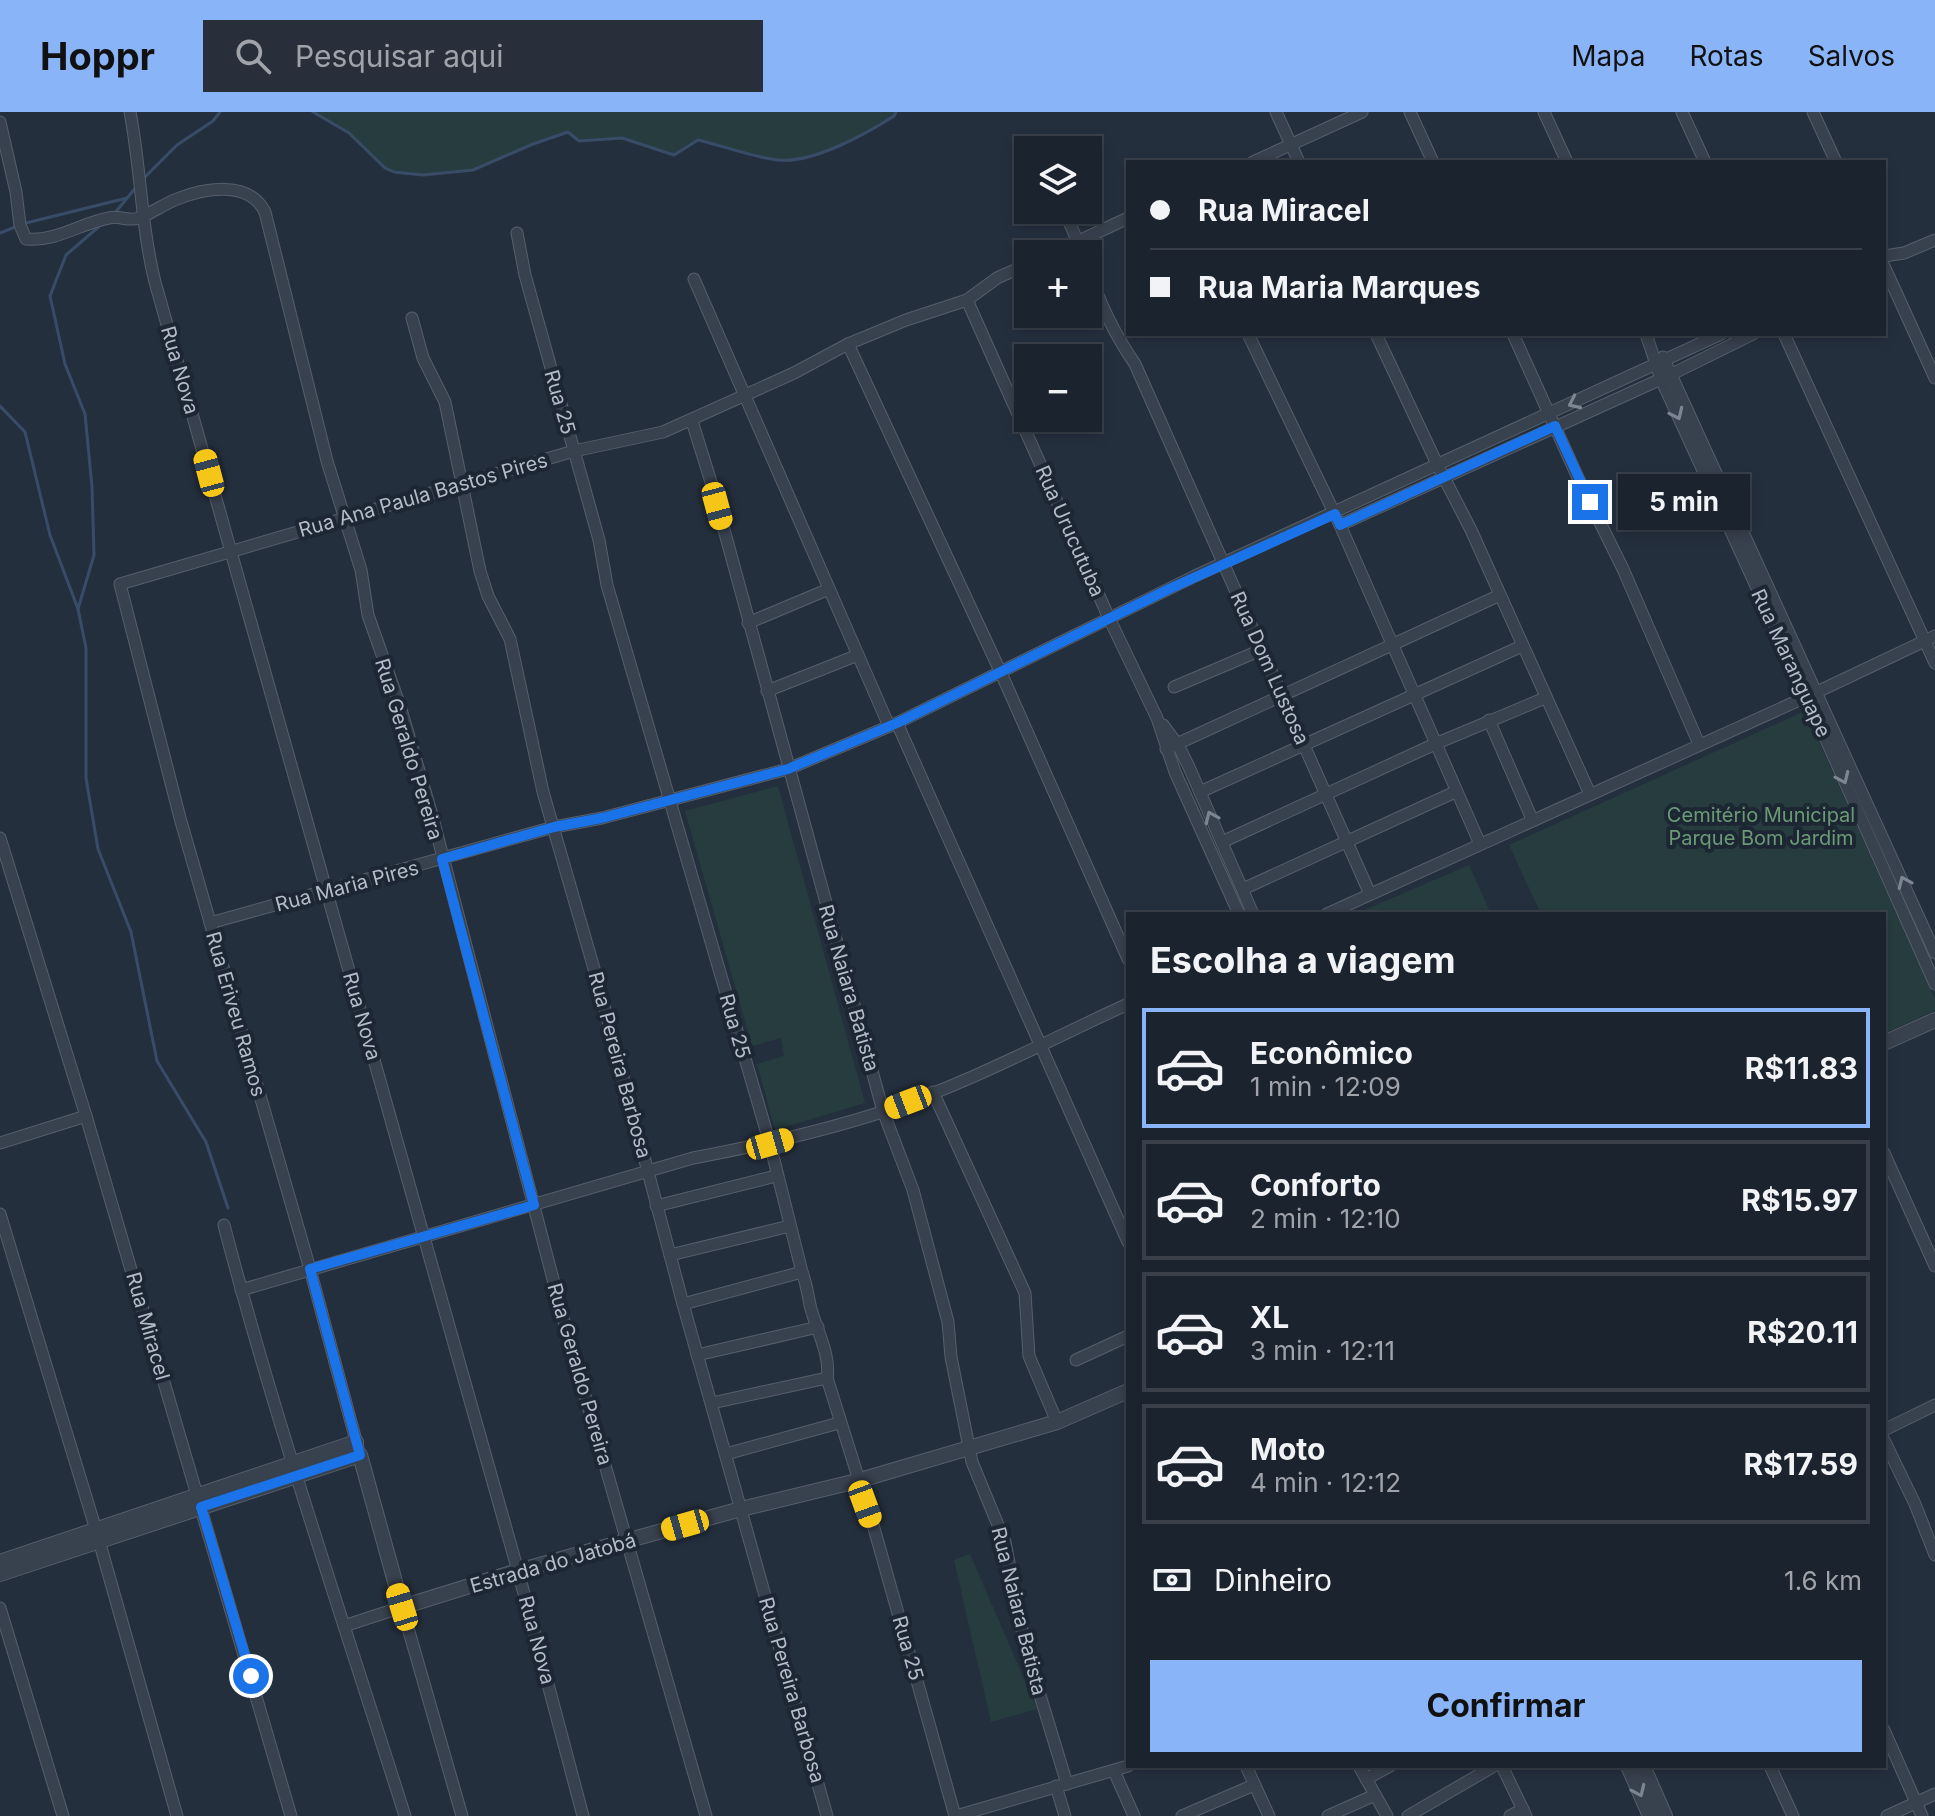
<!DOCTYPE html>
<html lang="pt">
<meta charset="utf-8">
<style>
:root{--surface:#1b232e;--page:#282f3a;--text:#f1f3f6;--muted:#a0a4aa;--line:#39404a;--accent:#8ab4f8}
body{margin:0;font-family:Inter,sans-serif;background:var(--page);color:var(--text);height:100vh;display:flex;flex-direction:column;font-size:30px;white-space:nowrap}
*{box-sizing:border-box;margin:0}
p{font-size:26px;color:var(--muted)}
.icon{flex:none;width:44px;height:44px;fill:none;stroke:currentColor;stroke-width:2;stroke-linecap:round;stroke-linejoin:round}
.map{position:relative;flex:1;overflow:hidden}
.drawer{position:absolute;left:1126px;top:800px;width:760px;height:856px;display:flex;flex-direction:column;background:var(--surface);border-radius:0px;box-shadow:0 4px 12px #0003,0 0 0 2px var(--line)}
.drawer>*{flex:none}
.hud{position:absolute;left:1126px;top:48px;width:760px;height:176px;border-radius:0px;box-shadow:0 4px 12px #0003,0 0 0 2px var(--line);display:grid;align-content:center;height:176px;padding:0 24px;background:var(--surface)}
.buttons{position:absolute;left:1014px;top:24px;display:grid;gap:16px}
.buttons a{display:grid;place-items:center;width:88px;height:88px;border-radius:0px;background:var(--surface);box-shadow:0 4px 12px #0003,0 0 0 2px var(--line);font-size:40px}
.end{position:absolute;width:36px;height:36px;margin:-18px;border:10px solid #1a73e8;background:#fff;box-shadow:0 0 0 4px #fff}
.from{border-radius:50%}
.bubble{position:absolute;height:56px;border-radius:0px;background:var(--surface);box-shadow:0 4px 12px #0003,0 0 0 2px var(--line);font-size:26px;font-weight:700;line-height:56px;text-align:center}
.car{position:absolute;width:24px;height:48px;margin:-24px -12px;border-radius:10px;box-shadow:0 0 6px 2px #0007;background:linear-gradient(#f5c518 24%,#345 0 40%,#f5c518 0 76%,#345 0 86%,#f5c518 0)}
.hud b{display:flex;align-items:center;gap:28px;height:76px;font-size:30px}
.hud b+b{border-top:2px solid var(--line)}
.hud i{width:20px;height:20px;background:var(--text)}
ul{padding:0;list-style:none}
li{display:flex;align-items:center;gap:24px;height:120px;margin:0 16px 12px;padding:0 8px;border:4px solid var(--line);border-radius:0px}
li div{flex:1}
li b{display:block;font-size:30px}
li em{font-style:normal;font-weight:700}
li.on{border-color:var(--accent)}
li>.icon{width:72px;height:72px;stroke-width:1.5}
h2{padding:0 24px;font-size:36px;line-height:96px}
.pay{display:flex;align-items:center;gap:20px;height:88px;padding:0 24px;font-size:30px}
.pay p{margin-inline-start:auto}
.action{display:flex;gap:16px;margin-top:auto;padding:16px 24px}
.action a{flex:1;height:92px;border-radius:0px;background:var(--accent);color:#111;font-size:32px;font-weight:700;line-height:92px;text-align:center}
header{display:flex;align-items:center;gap:48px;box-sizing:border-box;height:112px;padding:0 40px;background:var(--accent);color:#111}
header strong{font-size:38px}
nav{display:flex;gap:44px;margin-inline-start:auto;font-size:28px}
.search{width:560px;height:72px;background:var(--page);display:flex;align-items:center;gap:20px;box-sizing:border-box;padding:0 28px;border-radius:0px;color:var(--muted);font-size:30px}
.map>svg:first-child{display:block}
.green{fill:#263c3f}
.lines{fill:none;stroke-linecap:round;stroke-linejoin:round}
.stream{stroke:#394c67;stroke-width:3}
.minor-casing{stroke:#565f6c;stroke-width:13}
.tertiary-casing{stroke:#565f6c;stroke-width:16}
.minor{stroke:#38414e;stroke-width:11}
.tertiary{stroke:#38414e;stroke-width:14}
.oneway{stroke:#7c8592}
.route{stroke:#1a73e8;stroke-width:10}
.labels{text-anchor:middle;stroke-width:8;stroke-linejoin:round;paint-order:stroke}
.street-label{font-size:20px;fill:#b4bcc9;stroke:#1d2633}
.park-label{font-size:20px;fill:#6b9a76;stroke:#1d2633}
</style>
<header>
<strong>Hoppr</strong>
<div class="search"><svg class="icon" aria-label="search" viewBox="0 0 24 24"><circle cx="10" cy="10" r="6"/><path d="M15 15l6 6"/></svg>Pesquisar aqui</div>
<nav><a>Mapa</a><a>Rotas</a><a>Salvos</a></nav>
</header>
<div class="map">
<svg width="1935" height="1704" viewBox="0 0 1935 1704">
<rect width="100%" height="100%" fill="#242f3e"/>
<!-- green -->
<g class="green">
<path d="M313 0H896L894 4C866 22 812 51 778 48 752 45 724 34 699 28L674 43 622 26 579 29 568 21 533 32 473 58 423 63 394 60 385 56 349 21Z"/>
<path d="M1805 599 1935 887V898L1884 922V802H1541L1509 733Z"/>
<path d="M778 674 865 991 775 1018 757 952 784 944 781 926 752 934 685 699Z"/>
<path d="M1469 753 1491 802H1355Z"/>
<path d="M970 1442 1037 1597 991 1610 954 1448Z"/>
</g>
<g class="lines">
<!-- stream -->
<g class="stream">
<path d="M313 0 349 21 385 56 394 60 423 63 473 58 533 32 568 20 579 29 622 26 674 43 698 28C724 34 752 45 778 48 812 52 866 22 894 4L896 0"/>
<path d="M142 68 177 33 213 9 220 0"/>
<path d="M114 102 137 74"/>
<path d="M22 112 127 86"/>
<path d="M102 112 66 143 50 184 65 252 85 302 92 375 94 443 78 497 86 536V666L98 737 131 820 157 949 206 1030 228 1096"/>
<path d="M0 121 15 115"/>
<path d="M0 294 25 320 50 423 78 497"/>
</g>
<!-- minor casing -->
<g class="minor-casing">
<g id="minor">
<path d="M130 0C141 57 141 114 155 170L518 1459 583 1704"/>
<path d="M1276 0 1299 50"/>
<path d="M1410 0 1433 50"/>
<path d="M1544 0 1567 50"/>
<path d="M1682 0 1705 50"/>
<path d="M1813 0 1836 50"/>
<path d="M0 10 16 80 20 113 26 127C56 130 81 111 109 106 119 103 128 110 139 106 152 101 164 92 177 87 205 76 249 68 265 100L327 349 361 458 368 503 400 594 432 703 567 1221 706 1704"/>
<path d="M1253 50 1362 0"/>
<path d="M1064 98 1083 142"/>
<path d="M517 121 525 163 599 428 607 473 770 1032 802 1160C807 1173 808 1185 811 1197 817 1219 831 1244 827 1266L874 1416 955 1704"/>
<path d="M1059 142 1079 129 1128 106"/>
<path d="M1884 144 1904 141 1935 128"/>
<path d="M1884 154 1935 266"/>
<path d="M1088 156C1099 190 1115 223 1135 252L1370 782"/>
<path d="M694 167 889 614"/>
<path d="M967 188 1109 506 1157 606 1175 660 1239 802"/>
<path d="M412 206 423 246 445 290 480 459 488 484 510 527 543 680 597 867 683 1192 827 1704"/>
<path d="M1248 222 1340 413 1480 732"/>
<path d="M1376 222 1438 354 1471 418 1590 682"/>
<path d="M1513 222 1579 368 1623 457 1699 632"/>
<path d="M1646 222 1661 267 1807 585 1935 872"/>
<path d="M1784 222 1935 551"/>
<path d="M848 232 1001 561 1128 847"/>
<path d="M1663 245 1935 841"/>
<path d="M692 309 711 370 883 999 913 1078 948 1210 951 1245 972 1350 1005 1430 1025 1534 1067 1672"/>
<path d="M1340 413 1672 262 1753 222"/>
<path d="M748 511 829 477"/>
<path d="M1174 575 1261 538"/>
<path d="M767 579 858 543"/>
<path d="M1489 608 1532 707"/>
<path d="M897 611 1128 1130"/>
<path d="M1163 613 1178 633 1189 655 1253 802"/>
<path d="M1166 637 1500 483"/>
<path d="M1200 680 1522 534"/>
<path d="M0 726 86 1004 291 1704"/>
<path d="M1222 730 1435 632 1545 586"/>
<path d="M1243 777 1455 680"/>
<path d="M1327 802 1817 580 1935 524"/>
<path d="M210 811 554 715 602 706 788 657 897 611 1195 464 1721 222"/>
<path d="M933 980 1025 1181 1029 1244 1057 1310"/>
<path d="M0 1031 86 1004"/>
<path d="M1884 1041 1935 1154"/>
<path d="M656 1094 776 1064"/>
<path d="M0 1102 96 1418 177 1704"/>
<path d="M224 1113C276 1312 343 1508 405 1704"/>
<path d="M670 1143 790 1114"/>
<path d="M241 1178 693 1046C757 1034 820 1020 882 1000 967 972 1047 929 1128 892"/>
<path d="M683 1192 802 1160"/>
<path d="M697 1243 818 1215"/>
<path d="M1076 1248 1128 1224"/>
<path d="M712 1291 827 1266"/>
<path d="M1884 1318 1935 1293"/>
<path d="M1884 1328 1915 1392 1935 1443"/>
<path d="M358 1336 310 1157 180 706 120 472 574 339 663 320 794 261 848 232 906 208 967 188 997 166 1028 152"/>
<path d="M726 1342 839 1311"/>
<path d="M0 1496 63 1704"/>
<path d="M344 1514 402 1495 462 1704"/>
<path d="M1884 1618 1922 1704"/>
<path d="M1246 1654 1269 1704"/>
<path d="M1359 1654 1387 1704"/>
<path d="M1502 1654 1526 1704"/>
<path d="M1770 1654 1793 1704"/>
<path d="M1114 1659 1134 1704"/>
<path d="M1366 1667 1390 1654"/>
<path d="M1056 1674 1065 1704"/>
<path d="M956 1704 1128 1654"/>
<path d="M1182 1704 1254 1673"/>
<path d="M1328 1704 1375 1683"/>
<path d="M1408 1704 1494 1654"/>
<path d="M1510 1704 1523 1697"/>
<path d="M1887 1704 1935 1682"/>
</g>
</g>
<!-- tertiary casing -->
<g class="tertiary-casing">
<g id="tertiary">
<path d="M1884 931 1935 908"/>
<path d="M0 1450 356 1330"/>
<path d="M0 1462 360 1343 402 1495 518 1459 741 1397 857 1369 1057 1310 1128 1279"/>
<path d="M1628 1654 1650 1704"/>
<path d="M1643 1654 1665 1704"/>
</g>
</g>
<!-- minor -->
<use href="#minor" class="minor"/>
<!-- tertiary -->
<use href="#tertiary" class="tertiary"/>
</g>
<!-- one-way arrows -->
<defs><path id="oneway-chevron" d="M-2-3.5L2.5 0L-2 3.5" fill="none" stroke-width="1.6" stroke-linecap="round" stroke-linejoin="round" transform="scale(2)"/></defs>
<g class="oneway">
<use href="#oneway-chevron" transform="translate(1574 291) rotate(155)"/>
<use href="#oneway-chevron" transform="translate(1677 302) rotate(65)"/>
<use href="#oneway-chevron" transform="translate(1843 666) rotate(66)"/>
<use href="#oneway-chevron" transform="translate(1211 705) rotate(-114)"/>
<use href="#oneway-chevron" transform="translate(1904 770) rotate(-114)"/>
<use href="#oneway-chevron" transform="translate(1639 1679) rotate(66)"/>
</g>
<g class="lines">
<!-- route -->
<path class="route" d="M251 1564 201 1395 360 1343 310 1157 534 1093 442 747 554 715 602 706 788 657 897 611 1169 477 1335 402 1340 413 1555 314 1590 390"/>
</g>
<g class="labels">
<!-- street labels -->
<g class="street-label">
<text transform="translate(180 258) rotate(74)" y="7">Rua Nova</text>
<text transform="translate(560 290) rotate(74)" y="7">Rua 25</text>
<text transform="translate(423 383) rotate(-16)" y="7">Rua Ana Paula Bastos Pires</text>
<text transform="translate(1070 419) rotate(66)" y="7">Rua Urucutuba</text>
<text transform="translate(1791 551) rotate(65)" y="7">Rua Maranguape</text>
<text transform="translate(1270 556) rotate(66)" y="7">Rua Dom Lustosa</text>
<text transform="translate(409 637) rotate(73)" y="7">Rua Geraldo Pereira</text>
<text transform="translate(347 774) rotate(-15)" y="7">Rua Maria Pires</text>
<text transform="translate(849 876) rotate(74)" y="7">Rua Naiara Batista</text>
<text transform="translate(236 902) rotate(74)" y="7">Rua Eriveu Ramos</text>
<text transform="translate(362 904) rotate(74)" y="7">Rua Nova</text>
<text transform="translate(735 914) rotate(74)" y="7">Rua 25</text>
<text transform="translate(620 953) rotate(75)" y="7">Rua Pereira Barbosa</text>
<text transform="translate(148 1214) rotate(74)" y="7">Rua Miracel</text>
<text transform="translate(580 1262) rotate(74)" y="7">Rua Geraldo Pereira</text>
<text transform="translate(553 1451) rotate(-16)" y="7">Estrada do Jatobá</text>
<text transform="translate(1019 1499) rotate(76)" y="7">Rua Naiara Batista</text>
<text transform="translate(537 1528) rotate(75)" y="7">Rua Nova</text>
<text transform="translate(908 1536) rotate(74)" y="7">Rua 25</text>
<text transform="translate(792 1578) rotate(74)" y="7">Rua Pereira Barbosa</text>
</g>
<!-- park labels -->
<g class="park-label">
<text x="1761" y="710">Cemitério Municipal<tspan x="1761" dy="23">Parque Bom Jardim</tspan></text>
</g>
</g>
</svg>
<div class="buttons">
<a><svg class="icon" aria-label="layers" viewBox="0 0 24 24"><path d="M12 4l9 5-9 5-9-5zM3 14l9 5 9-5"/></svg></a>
<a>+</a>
<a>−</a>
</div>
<i class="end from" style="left:251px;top:1564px"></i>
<i class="end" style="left:1590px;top:390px"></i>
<div class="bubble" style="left:1618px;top:362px;width:132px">5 min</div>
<i class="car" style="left:209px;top:361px;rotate:345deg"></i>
<i class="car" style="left:717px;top:394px;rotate:165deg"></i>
<i class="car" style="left:908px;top:990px;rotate:249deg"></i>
<i class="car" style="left:770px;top:1032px;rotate:74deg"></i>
<i class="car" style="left:865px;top:1392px;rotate:160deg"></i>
<i class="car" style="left:685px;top:1413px;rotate:254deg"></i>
<i class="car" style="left:402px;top:1495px;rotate:343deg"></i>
<div class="hud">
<b><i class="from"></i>Rua Miracel</b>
<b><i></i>Rua Maria Marques</b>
</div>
<section class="drawer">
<h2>Escolha a viagem</h2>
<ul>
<li class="on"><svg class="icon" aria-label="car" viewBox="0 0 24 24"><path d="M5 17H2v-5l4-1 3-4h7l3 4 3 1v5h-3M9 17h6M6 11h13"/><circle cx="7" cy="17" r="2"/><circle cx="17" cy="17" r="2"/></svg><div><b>Econômico</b><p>1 min · 12:09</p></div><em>R$11.83</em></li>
<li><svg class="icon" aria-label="car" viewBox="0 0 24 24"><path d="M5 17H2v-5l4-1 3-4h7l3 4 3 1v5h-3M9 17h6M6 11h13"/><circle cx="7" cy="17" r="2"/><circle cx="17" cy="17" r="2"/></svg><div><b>Conforto</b><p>2 min · 12:10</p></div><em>R$15.97</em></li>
<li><svg class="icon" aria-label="car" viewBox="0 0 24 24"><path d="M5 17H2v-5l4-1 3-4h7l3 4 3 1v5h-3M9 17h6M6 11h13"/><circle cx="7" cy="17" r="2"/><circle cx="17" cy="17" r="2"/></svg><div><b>XL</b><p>3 min · 12:11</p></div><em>R$20.11</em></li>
<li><svg class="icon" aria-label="car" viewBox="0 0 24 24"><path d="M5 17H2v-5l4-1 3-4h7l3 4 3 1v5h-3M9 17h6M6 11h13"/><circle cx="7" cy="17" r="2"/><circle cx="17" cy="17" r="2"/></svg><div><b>Moto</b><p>4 min · 12:12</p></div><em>R$17.59</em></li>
</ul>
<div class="pay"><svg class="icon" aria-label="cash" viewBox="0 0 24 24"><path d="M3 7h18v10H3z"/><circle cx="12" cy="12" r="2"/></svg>Dinheiro<p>1.6 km</p></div>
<div class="action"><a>Confirmar</a></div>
</section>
</div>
